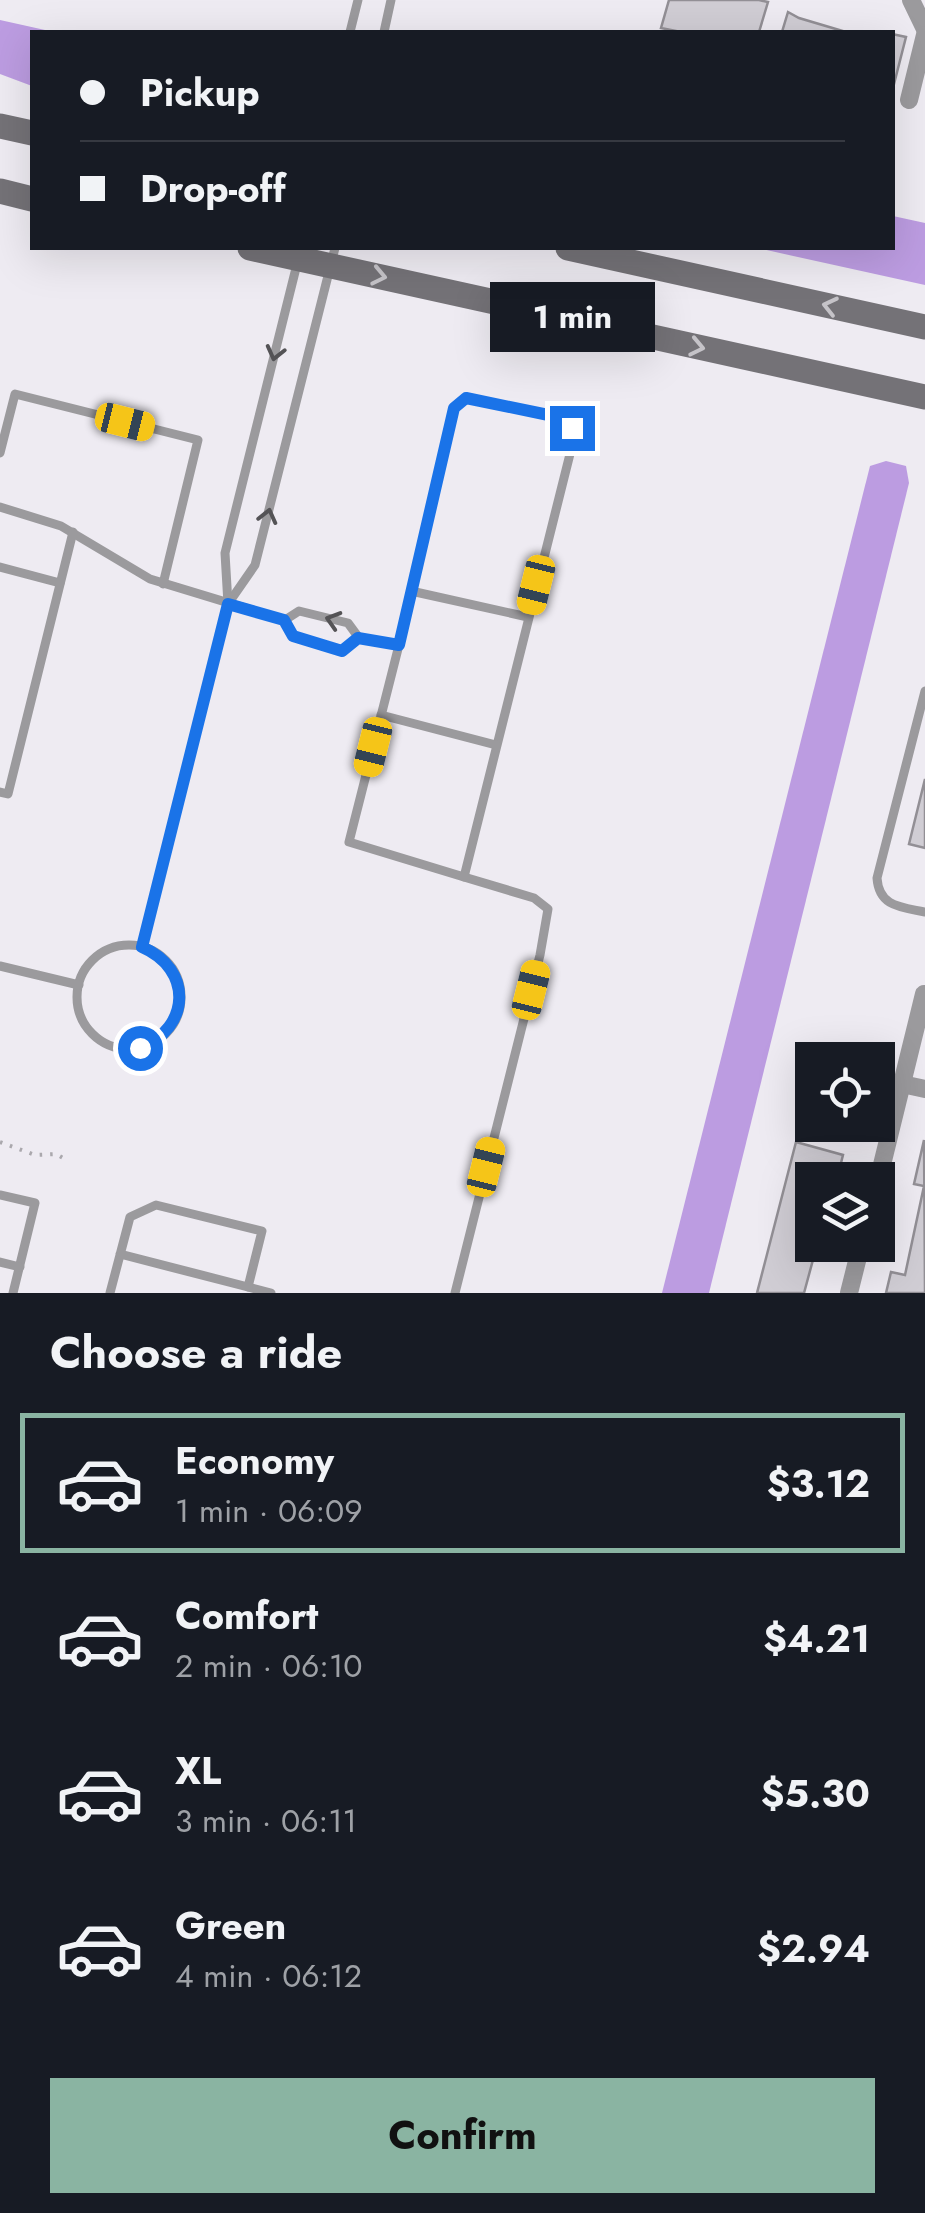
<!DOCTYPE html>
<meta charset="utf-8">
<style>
:root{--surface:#171b24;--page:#242831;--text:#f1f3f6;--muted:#9ea1a6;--line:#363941;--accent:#8ab4a2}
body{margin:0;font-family:Jost,sans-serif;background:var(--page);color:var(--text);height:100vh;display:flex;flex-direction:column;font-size:38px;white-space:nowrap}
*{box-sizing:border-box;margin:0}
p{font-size:32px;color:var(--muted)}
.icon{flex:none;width:55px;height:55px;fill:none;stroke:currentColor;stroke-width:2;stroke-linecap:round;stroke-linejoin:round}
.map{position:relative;height:1293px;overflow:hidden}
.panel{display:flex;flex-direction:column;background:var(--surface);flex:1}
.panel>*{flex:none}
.hud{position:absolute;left:30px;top:30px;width:865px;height:220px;border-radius:0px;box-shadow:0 10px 40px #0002;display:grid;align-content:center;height:220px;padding:0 50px;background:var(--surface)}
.tools{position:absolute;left:795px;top:1042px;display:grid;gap:20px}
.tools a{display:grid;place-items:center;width:100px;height:100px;border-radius:0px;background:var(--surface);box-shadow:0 10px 40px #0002;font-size:50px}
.end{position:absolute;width:45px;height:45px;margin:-22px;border:12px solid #1a73e8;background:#fff;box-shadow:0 0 0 5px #fff}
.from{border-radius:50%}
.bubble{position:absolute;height:70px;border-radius:0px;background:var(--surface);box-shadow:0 10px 40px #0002;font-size:32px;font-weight:700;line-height:70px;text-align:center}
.car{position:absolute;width:30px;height:60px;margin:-30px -15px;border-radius:12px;box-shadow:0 0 8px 2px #0007;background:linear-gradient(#f5c518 24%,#345 0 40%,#f5c518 0 76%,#345 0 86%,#f5c518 0)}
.hud b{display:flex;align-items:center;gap:35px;height:95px;font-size:38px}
.hud b+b{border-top:2px solid var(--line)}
.hud i{width:25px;height:25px;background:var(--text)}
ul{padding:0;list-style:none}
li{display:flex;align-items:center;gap:30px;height:140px;margin:0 20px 15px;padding:0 30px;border:5px solid transparent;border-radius:0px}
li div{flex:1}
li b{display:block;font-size:38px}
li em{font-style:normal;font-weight:700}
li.active{border-color:var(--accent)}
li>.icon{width:90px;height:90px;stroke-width:1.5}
h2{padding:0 50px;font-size:45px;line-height:120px}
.button{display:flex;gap:20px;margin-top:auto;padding:20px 50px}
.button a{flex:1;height:115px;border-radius:0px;background:var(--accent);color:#111;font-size:40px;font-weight:700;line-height:115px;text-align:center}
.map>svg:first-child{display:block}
.water{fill:#bc9ce1}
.building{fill:#d0cdd4;stroke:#928f95;stroke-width:2.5}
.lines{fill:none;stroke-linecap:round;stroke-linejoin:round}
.path{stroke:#aaa8ad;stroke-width:4;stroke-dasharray:2.5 8;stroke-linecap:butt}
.lane{stroke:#9b9a9d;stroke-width:9}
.street{stroke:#9b9a9d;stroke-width:18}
.secondary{stroke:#747277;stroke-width:25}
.oneway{stroke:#c5c3c8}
.oneway2{stroke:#545356}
.route{stroke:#1a73e8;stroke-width:12}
</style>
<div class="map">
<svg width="925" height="1293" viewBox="0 0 925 1293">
<rect width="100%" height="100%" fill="#eeebf2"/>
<!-- water -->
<g class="water">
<path d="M0 20 54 32H32V86L0 74Z"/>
<path d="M893 216 925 223V285L757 248H892Z"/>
<path d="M886 461 906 466 909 483 709 1293H662L870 466Z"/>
</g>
<!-- building -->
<g class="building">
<path d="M669 0H759L768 2 759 32H681L661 28Z"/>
<path d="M788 12 799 18 846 32H782Z"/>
<path d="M892 34 906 37 894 84H892Z"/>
<path d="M925 779V848L909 844Z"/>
<path d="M924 1140 925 1293H886L891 1272 905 1275 924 1186 914 1184Z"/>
<path d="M796 1142 843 1155 837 1179 812 1180V1245H817L804 1293H757Z"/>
</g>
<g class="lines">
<!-- path -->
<path class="path" d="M0 1142 35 1155 56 1154 68 1161"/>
<!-- lane -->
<g class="lane">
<path d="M350 32 358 0"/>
<path d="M384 32 391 0"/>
<path d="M0 453 15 394 198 440 163 584"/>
<path d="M0 507 61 526 150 579 285 620 293 636 342 651 359 638 348 623 299 611 285 620"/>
<path d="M0 567 60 583"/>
<path d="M411 591 528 617"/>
<path d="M228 604 255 565 335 248"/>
<path d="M359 638 399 645 454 408 467 398 563 419 573 427 570 454 464 877 349 842 399 645"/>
<path d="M925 691 877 878C879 907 901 907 925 912"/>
<path d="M381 715 496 745"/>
<path d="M0 792 8 794 73 532"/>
<circle cx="129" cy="997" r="52"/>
<path d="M142 947 228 604 225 553 298 260"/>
<path d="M0 966 79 985"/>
<path d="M0 1195 35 1203 13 1293"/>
<path d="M0 1262 20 1267"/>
<path d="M248 1287 271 1293"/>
<path d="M110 1293 130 1217 156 1205 262 1231 248 1287 120 1254"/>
<path d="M455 1293 540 955 548 909 534 898 464 877"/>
</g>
<!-- street -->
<g class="street">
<path d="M911 0 925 29"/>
<path d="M909 100 925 35"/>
<path d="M902 1084 925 1089"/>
<path d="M878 1181 924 994"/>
<path d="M849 1293 861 1245"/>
</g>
<!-- secondary -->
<g class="secondary">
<path d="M0 126 32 133"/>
<path d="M0 191 32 199"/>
<path d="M250 248 925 397"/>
<path d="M568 248 925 327"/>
</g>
</g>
<!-- one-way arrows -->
<defs><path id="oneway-chevron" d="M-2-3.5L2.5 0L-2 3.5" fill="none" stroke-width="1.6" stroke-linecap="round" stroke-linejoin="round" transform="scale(2.5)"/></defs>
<g class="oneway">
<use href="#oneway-chevron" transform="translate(379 276) rotate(12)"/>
<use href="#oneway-chevron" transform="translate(830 306) rotate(-167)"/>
<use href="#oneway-chevron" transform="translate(697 347) rotate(12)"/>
</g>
<g class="oneway2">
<use href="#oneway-chevron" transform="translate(275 353) rotate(104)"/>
<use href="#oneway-chevron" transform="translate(268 516) rotate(-76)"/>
<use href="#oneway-chevron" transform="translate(333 620) rotate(-163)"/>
</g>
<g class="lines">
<!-- route -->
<path class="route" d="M140 1048C191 1028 193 969 142 947L228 604 284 620 293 636 342 651 358 638 399 645 454 408 466 398 563 418 572 428"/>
</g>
</svg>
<div class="tools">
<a><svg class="icon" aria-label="locate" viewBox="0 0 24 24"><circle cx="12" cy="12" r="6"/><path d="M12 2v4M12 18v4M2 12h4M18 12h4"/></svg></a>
<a><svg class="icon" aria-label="layers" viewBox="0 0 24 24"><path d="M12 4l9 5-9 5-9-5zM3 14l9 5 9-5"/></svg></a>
</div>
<i class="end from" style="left:140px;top:1048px"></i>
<i class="end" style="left:572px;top:428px"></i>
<div class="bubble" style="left:490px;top:282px;width:165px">1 min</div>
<i class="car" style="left:125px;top:422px;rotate:104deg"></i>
<i class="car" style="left:536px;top:585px;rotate:194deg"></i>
<i class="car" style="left:373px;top:747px;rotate:194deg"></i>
<i class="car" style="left:531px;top:990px;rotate:14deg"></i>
<i class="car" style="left:486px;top:1167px;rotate:14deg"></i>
<div class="hud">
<b><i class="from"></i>Pickup</b>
<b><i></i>Drop-off</b>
</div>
</div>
<section class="panel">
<h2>Choose a ride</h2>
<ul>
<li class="active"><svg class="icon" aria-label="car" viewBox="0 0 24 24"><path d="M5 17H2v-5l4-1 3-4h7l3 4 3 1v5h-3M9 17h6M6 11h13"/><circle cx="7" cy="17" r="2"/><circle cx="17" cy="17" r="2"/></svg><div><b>Economy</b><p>1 min · 06:09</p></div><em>$3.12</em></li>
<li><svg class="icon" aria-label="car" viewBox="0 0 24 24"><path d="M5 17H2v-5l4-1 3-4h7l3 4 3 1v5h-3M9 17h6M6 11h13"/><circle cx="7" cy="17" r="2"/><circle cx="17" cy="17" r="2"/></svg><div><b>Comfort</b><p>2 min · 06:10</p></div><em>$4.21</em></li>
<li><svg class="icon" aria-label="car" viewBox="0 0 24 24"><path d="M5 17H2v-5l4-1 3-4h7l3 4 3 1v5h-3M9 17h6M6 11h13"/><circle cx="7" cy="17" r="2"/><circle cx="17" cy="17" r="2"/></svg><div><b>XL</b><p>3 min · 06:11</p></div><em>$5.30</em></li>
<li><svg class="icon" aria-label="car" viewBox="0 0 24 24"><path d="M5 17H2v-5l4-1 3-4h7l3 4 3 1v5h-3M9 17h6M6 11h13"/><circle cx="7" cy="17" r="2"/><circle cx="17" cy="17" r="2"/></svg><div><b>Green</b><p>4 min · 06:12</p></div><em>$2.94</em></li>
</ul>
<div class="button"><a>Confirm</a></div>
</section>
